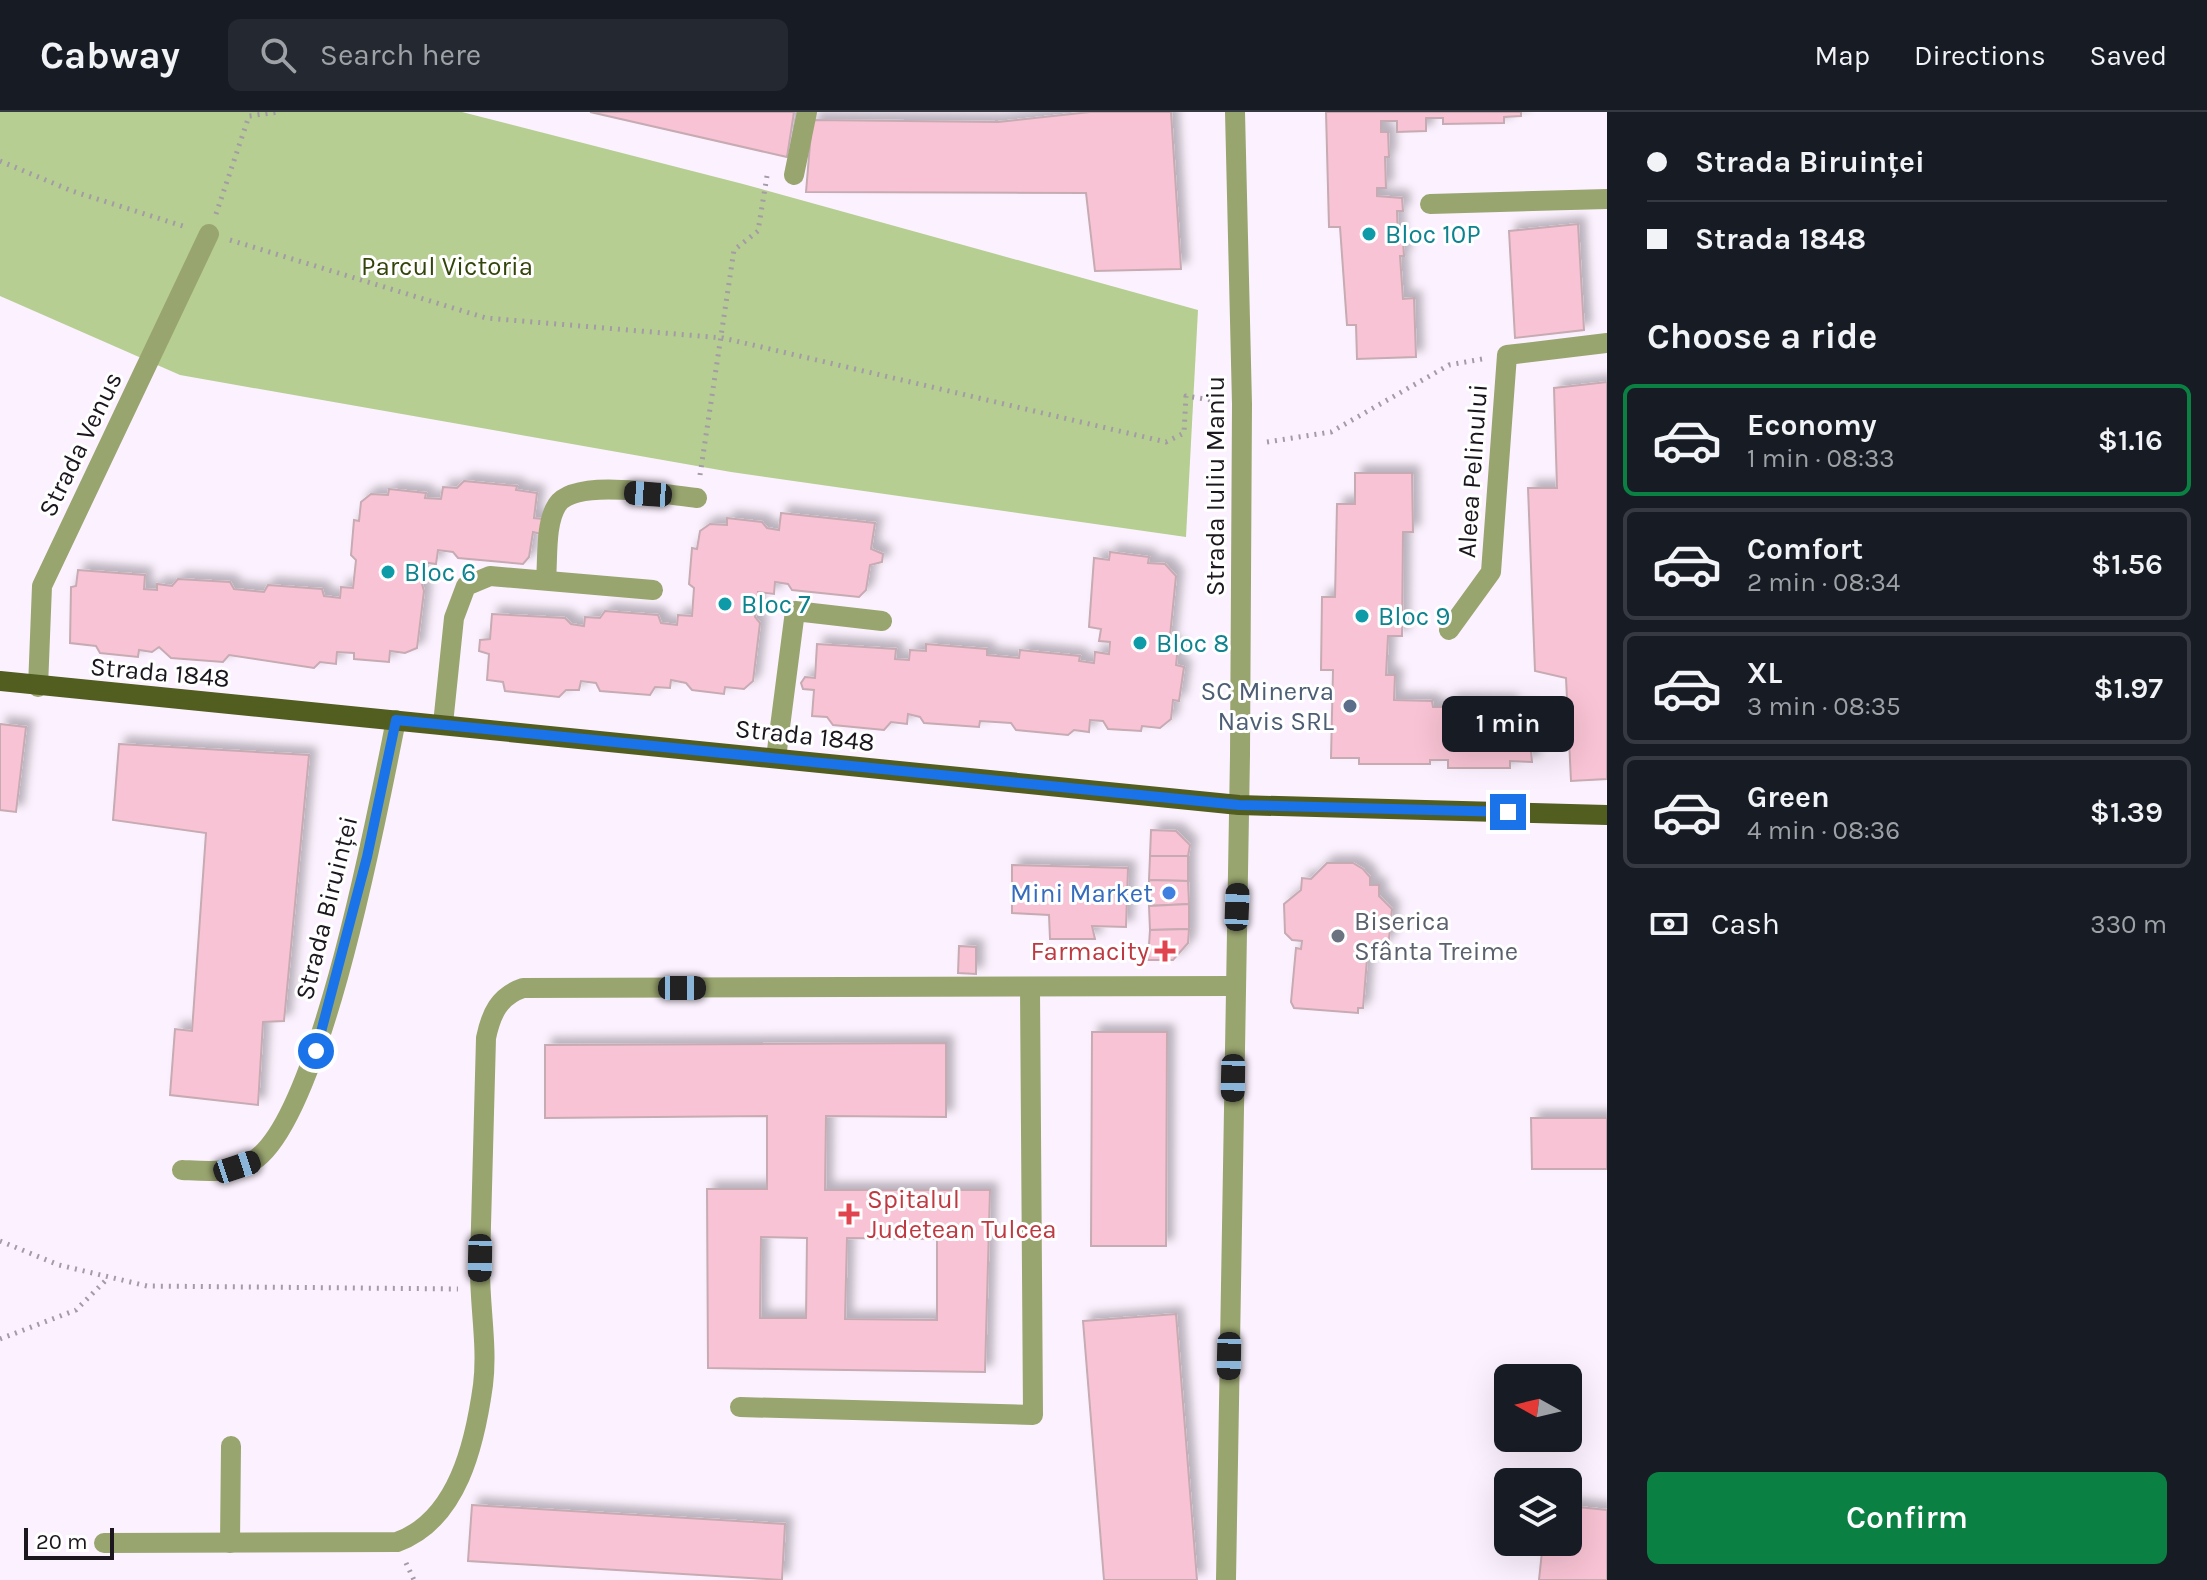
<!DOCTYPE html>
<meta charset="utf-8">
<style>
:root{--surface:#171b24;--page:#242831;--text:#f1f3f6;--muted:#9ea1a6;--line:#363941;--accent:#0b8043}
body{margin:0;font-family:Karla,sans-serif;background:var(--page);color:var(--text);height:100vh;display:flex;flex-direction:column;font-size:30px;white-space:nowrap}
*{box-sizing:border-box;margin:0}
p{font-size:26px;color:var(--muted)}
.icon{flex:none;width:44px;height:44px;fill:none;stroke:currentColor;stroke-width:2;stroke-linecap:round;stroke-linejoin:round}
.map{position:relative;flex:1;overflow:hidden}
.sheet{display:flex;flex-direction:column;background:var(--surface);width:600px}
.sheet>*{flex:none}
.hud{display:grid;align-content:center;height:176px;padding:0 40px;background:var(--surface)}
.needle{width:52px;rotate:278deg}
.buttons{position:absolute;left:1494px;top:1252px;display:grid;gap:16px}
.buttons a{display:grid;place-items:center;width:88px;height:88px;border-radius:12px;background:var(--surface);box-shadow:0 8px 32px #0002;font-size:40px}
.scale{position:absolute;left:24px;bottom:20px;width:90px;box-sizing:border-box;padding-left:8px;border:4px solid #1c161e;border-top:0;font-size:22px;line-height:28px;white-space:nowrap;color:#1c161e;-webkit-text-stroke:6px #fff;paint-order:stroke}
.end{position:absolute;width:36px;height:36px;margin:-18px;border:10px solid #1a73e8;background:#fff;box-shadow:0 0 0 4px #fff}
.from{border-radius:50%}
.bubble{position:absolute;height:56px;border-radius:12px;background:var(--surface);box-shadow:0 8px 32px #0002;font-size:26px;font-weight:600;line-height:56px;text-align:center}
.car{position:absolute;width:24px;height:48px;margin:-24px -12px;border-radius:10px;box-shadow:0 0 6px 2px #0007;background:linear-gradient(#222 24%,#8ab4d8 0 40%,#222 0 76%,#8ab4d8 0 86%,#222 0)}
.hud b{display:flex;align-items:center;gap:28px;height:76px;font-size:30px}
.hud b+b{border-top:2px solid var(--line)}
.hud i{width:20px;height:20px;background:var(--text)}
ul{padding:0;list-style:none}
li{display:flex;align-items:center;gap:24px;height:112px;margin:0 16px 12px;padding:0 24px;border:4px solid var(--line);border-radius:12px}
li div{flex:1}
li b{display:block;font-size:30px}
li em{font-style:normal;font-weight:600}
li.selected{border-color:var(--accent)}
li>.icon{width:72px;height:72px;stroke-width:1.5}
h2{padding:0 40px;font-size:36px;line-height:96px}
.pay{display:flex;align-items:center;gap:20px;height:88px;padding:0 40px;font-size:30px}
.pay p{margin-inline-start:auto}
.button{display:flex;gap:16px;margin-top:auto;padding:16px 40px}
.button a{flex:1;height:92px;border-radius:12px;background:var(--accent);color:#fff;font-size:32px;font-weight:600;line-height:92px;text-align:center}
header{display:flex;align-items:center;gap:48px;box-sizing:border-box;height:112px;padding:0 40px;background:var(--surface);border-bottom:2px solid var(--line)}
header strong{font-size:38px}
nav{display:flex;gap:44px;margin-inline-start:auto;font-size:28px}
.search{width:560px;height:72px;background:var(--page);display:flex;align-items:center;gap:20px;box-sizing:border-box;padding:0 28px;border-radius:12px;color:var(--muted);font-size:30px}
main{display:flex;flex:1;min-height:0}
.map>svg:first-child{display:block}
.green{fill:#b6ce92}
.building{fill:#f8c3d4;stroke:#c7abb3;stroke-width:2;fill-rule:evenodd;filter:url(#shadow)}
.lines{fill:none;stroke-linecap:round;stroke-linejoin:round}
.path{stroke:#a39ba6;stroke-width:5;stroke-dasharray:2 6;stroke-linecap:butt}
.minor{stroke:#99a56f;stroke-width:20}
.major{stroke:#525d20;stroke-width:20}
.route{stroke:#1a73e8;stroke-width:10}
.culture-dot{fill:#0f9aa8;stroke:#fff;stroke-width:3}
.service-dot{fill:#5c6f8a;stroke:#fff;stroke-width:3}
.shop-dot{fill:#3f7fe0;stroke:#fff;stroke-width:3}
.worship-dot{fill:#6b7280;stroke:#fff;stroke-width:3}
.health-dot{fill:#e0444e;stroke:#fff;stroke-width:3}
.labels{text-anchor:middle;stroke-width:6;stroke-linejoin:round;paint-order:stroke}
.culture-label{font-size:26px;fill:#0d838f;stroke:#fff;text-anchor:start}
.park-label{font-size:26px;fill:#33450b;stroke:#fff}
.street-label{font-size:26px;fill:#1c161e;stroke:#fff}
.service-label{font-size:26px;fill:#4e5e75;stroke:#fff;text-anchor:end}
.shop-label{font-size:26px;fill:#366cbe;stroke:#fff;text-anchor:end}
.worship-label{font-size:26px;fill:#5b616d;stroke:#fff;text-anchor:start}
.health-label{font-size:26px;fill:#be3a42;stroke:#fff;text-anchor:end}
</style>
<header>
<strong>Cabway</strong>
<div class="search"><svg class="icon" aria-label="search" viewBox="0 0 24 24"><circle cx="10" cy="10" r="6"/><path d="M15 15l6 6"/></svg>Search here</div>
<nav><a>Map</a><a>Directions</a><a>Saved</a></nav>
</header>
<main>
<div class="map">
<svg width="1607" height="1468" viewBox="0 0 1607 1468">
<defs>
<filter id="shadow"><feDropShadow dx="7" dy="-7" stdDeviation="4" flood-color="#0004"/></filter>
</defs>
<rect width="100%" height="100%" fill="#fcf2ff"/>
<!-- green -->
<path class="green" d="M0 0H462L743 72 1198 198 1186 425 731 360 180 263 0 184Z"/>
<!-- building -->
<g class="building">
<path d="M590 0H794L787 45Z"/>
<path d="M1090 0H1171L1181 157 1095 159 1086 81 806 80 812 8 998 10Z"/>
<path d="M1326 0H1521V4L1504 5V11L1443 12V6H1426V19L1397 20V9H1381V20H1388L1389 45H1385L1386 76H1377V84L1402 86 1403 99H1397L1398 130H1403L1404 144H1400L1403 187 1414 186 1416 245 1357 247 1356 213H1347L1340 115H1329Z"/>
<path d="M1578 112 1584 218 1515 226 1509 119Z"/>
<path d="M1607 270V667L1571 669 1566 566 1535 559 1528 376H1557L1554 276Z"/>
<path d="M1355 361H1412L1413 420H1403L1402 524H1388L1386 563H1395L1394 588 1432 589 1433 595H1450V589L1510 590 1511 597H1527L1532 650 1510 649V656H1448V648H1430V652H1359V646H1331L1333 558H1321L1322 485H1335L1337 392H1355Z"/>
<path d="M464 369 517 374 516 378 537 381 534 406 544 407 541 422 533 420 529 445 523 452 458 446 453 440 438 438 436 452 422 450 420 465 424 479 417 536 405 541 390 539 389 550 354 547V541L337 540 336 552 320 550 314 556 229 543 223 550 171 546 159 535 152 540 139 538 138 545 100 541 96 534 70 531 71 475 76 474 78 458 145 463 144 477 157 478V472L172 474 178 467 230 470 234 477 264 480 268 473 322 477 324 484 340 486 341 475 353 476 356 448 351 443 354 408 359 409 361 390 371 382 388 383 389 377 426 381 425 386 441 387 443 375 457 376Z"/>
<path d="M781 401 875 411 871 437 883 442 882 450 870 453 866 478 859 485 792 478 788 472 775 470 774 482 758 480 755 505 760 511 753 569 744 577 725 575 724 582 692 578 686 571 671 568 670 576 655 575 650 583 600 579 596 571 581 569 579 578H566L559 585 505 579 503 570 487 568 489 542 479 539 480 528 490 527 492 502 565 506 571 512 584 514 585 505 600 506 605 499 658 503 661 511 677 513 678 503 692 504 694 476 689 472 692 436 697 437 700 419 710 412 727 413V406L762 410 767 416 779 418Z"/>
<path d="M1110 440 1149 445 1148 451 1165 452 1176 464 1169 534 1178 535 1176 553 1184 555 1179 589 1173 588 1171 607 1160 616 1142 614 1141 619 1108 617 1103 609 1090 608 1089 620 1074 618 1068 623 1016 618 1011 611 980 609 979 615 924 611 920 605 908 602 907 612 891 610 884 618 833 613 827 605 812 604 814 578 803 577 801 571 805 565 815 566 817 532 896 537 895 547 909 548 910 538 926 539V532L987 537V543L1019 546 1020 538 1080 544 1079 549 1094 551 1095 540 1109 542 1110 530 1099 529 1101 517 1089 515 1094 446 1109 448Z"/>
<path d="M0 612 26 615 16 700 0 698Z"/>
<path d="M119 632 309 643 284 909 263 910 258 993 170 983 175 917 192 919 206 721 113 708Z"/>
<path d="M1151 718 1176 719 1190 733 1188 744H1150Z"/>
<path d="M1150 744H1188V769L1149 768Z"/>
<path d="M1327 751H1353L1363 757 1370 765V773H1379V784L1392 797 1389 827 1378 839 1364 837 1363 847H1367L1363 896H1358V901L1294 896 1291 890 1296 836 1301 837 1302 829 1292 828 1285 821 1284 792 1301 778 1302 766 1311 767Z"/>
<path d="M1012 753 1128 756 1126 815 1092 814 1095 827H1050L1049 803 1012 801Z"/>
<path d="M1149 768 1188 769 1189 792 1149 794Z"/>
<path d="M1189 792V817L1150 818 1149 794Z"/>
<path d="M1189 817 1188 831 1173 848H1148L1150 818Z"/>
<path d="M959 834 976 835V862L958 861Z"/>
<path d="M1092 920H1167L1166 1134H1091Z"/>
<path d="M946 931V1005L826 1004 825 1078H990L985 1260 708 1256 707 1077H767V1004L545 1006V933ZM761 1125 807 1126 806 1206H760ZM847 1126 937 1127V1208L845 1207Z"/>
<path d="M1531 1006H1607V1057H1532Z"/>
<path d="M1176 1202 1197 1468H1104L1083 1209Z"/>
<path d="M472 1393 785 1412 782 1468 468 1449Z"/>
<path d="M1568 1394 1607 1398V1468H1539L1543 1430H1568Z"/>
</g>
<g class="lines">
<!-- path -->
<g class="path">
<path d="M0 49 72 79 186 115"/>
<path d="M216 102 249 4 279 0"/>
<path d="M230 128 486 206 723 226 1166 330 1184 321 1186 284 1217 289"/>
<path d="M1267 330 1331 320 1449 253 1482 247"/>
<path d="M700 363 734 138 758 119 767 64"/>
<path d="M0 1129 59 1153 147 1174 458 1177"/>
<path d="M0 1227 76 1198 107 1167"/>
<path d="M406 1451 414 1468"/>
</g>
<!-- minor -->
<g class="minor">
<path d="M794 63 807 0"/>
<path d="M1430 92 1607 87"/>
<path d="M546 467C548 446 545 412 557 393 575 365 666 383 697 386"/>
<path d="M1449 518 1491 460 1507 243 1607 231"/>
<path d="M38 575 42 474 209 122"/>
<path d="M443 612 454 506 466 474 490 464 653 478"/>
<path d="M776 646 795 499 882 509"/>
<path d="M182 1058C205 1059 233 1062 253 1049 321 1007 379 692 396 608"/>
<path d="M740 1295 1033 1303 1030 877"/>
<path d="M104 1431 397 1430C458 1408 475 1331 483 1273 488 1234 479 1191 480 1151 482 1076 484 1001 486 926 491 902 499 884 523 876L1234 874"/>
<path d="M230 1431 231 1334"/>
<path d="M1226 1468 1240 643 1242 292 1235 0"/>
</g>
<!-- major -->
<path class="major" d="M0 569 1239 693 1607 703"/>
</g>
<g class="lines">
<!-- route -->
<path class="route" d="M316 939 367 745 396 608 1239 693 1508 700"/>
</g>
<!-- markers -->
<g class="culture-dot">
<circle cx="1369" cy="122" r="8"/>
<circle cx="388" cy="460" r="8"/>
<circle cx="725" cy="492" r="8"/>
<circle cx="1362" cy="504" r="8"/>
<circle cx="1140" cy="531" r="8"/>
</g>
<circle class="service-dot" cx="1350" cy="594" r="8"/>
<circle class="shop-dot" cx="1169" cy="781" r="8"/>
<circle class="worship-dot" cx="1338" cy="824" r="8"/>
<g class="health-dot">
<path d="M1161 827h8v8h8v8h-8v8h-8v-8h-8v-8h8z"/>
<path d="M845 1090h8v8h8v8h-8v8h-8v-8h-8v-8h8z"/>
</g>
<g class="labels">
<!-- culture labels -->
<g class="culture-label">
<text x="1385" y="131">Bloc 10P</text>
<text x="404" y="469">Bloc 6</text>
<text x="741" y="501">Bloc 7</text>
<text x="1378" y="513">Bloc 9</text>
<text x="1156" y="540">Bloc 8</text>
</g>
<!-- park labels -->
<g class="park-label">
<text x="447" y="163">Parcul Victoria</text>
</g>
<!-- street labels -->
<g class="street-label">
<text transform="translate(80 332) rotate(-64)" y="9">Strada Venus</text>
<text transform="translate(1472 359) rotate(-86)" y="9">Aleea Pelinului</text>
<text transform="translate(1215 374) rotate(-90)" y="9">Strada Iuliu Maniu</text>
<text transform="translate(160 560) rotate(5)" y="9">Strada 1848</text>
<text transform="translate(805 623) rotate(6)" y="9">Strada 1848</text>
<text transform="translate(326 796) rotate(-76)" y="9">Strada Biruinței</text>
</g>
<!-- service labels -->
<g class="service-label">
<text x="1334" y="588">SC Minerva<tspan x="1334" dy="30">Navis SRL</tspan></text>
</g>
<!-- shop labels -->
<g class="shop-label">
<text x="1153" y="790">Mini Market</text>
</g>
<!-- worship labels -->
<g class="worship-label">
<text x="1354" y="818">Biserica<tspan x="1354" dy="30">Sfânta Treime</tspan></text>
</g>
<!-- health labels -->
<g class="health-label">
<text x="1149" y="848">Farmacity</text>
<text x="867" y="1096" text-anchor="start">Spitalul<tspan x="867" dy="30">Judetean Tulcea</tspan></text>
</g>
</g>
</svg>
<div class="buttons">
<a><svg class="needle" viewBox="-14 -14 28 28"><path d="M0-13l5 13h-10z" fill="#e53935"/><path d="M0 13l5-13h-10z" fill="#9ea1a6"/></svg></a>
<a><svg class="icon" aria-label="layers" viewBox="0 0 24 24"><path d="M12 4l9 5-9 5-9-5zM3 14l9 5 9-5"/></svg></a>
</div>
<div class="scale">20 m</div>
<i class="end from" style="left:316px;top:939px"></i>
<i class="end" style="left:1508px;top:700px"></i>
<div class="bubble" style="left:1442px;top:584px;width:132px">1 min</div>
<i class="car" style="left:648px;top:382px;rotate:274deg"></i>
<i class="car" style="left:1237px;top:795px;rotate:2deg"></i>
<i class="car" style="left:682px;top:876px;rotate:90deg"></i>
<i class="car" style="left:1233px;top:966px;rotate:181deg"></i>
<i class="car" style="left:237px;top:1055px;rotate:72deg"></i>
<i class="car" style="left:480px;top:1146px;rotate:181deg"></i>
<i class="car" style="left:1229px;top:1244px;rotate:181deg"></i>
</div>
<section class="sheet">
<div class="hud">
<b><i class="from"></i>Strada Biruinței</b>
<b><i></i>Strada 1848</b>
</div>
<h2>Choose a ride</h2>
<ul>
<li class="selected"><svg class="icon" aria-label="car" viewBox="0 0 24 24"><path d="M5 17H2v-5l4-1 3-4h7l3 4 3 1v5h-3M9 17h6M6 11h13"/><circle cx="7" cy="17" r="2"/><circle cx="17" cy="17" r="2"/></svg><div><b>Economy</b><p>1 min · 08:33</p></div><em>$1.16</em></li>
<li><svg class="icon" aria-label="car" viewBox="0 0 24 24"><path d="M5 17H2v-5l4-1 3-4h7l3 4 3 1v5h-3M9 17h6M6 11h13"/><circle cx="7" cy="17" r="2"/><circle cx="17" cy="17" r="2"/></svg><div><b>Comfort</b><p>2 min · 08:34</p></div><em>$1.56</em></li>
<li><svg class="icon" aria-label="car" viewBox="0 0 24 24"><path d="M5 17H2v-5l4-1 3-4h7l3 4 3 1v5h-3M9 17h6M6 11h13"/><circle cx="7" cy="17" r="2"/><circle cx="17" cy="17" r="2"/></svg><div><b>XL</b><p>3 min · 08:35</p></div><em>$1.97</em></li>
<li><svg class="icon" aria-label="car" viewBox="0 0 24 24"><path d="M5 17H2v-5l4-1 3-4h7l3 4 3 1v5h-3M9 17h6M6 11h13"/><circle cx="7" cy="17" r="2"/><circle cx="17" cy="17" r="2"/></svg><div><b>Green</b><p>4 min · 08:36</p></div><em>$1.39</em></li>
</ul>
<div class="pay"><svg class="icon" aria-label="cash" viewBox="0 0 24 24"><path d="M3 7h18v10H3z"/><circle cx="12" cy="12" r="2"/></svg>Cash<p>330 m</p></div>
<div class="button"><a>Confirm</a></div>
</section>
</main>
